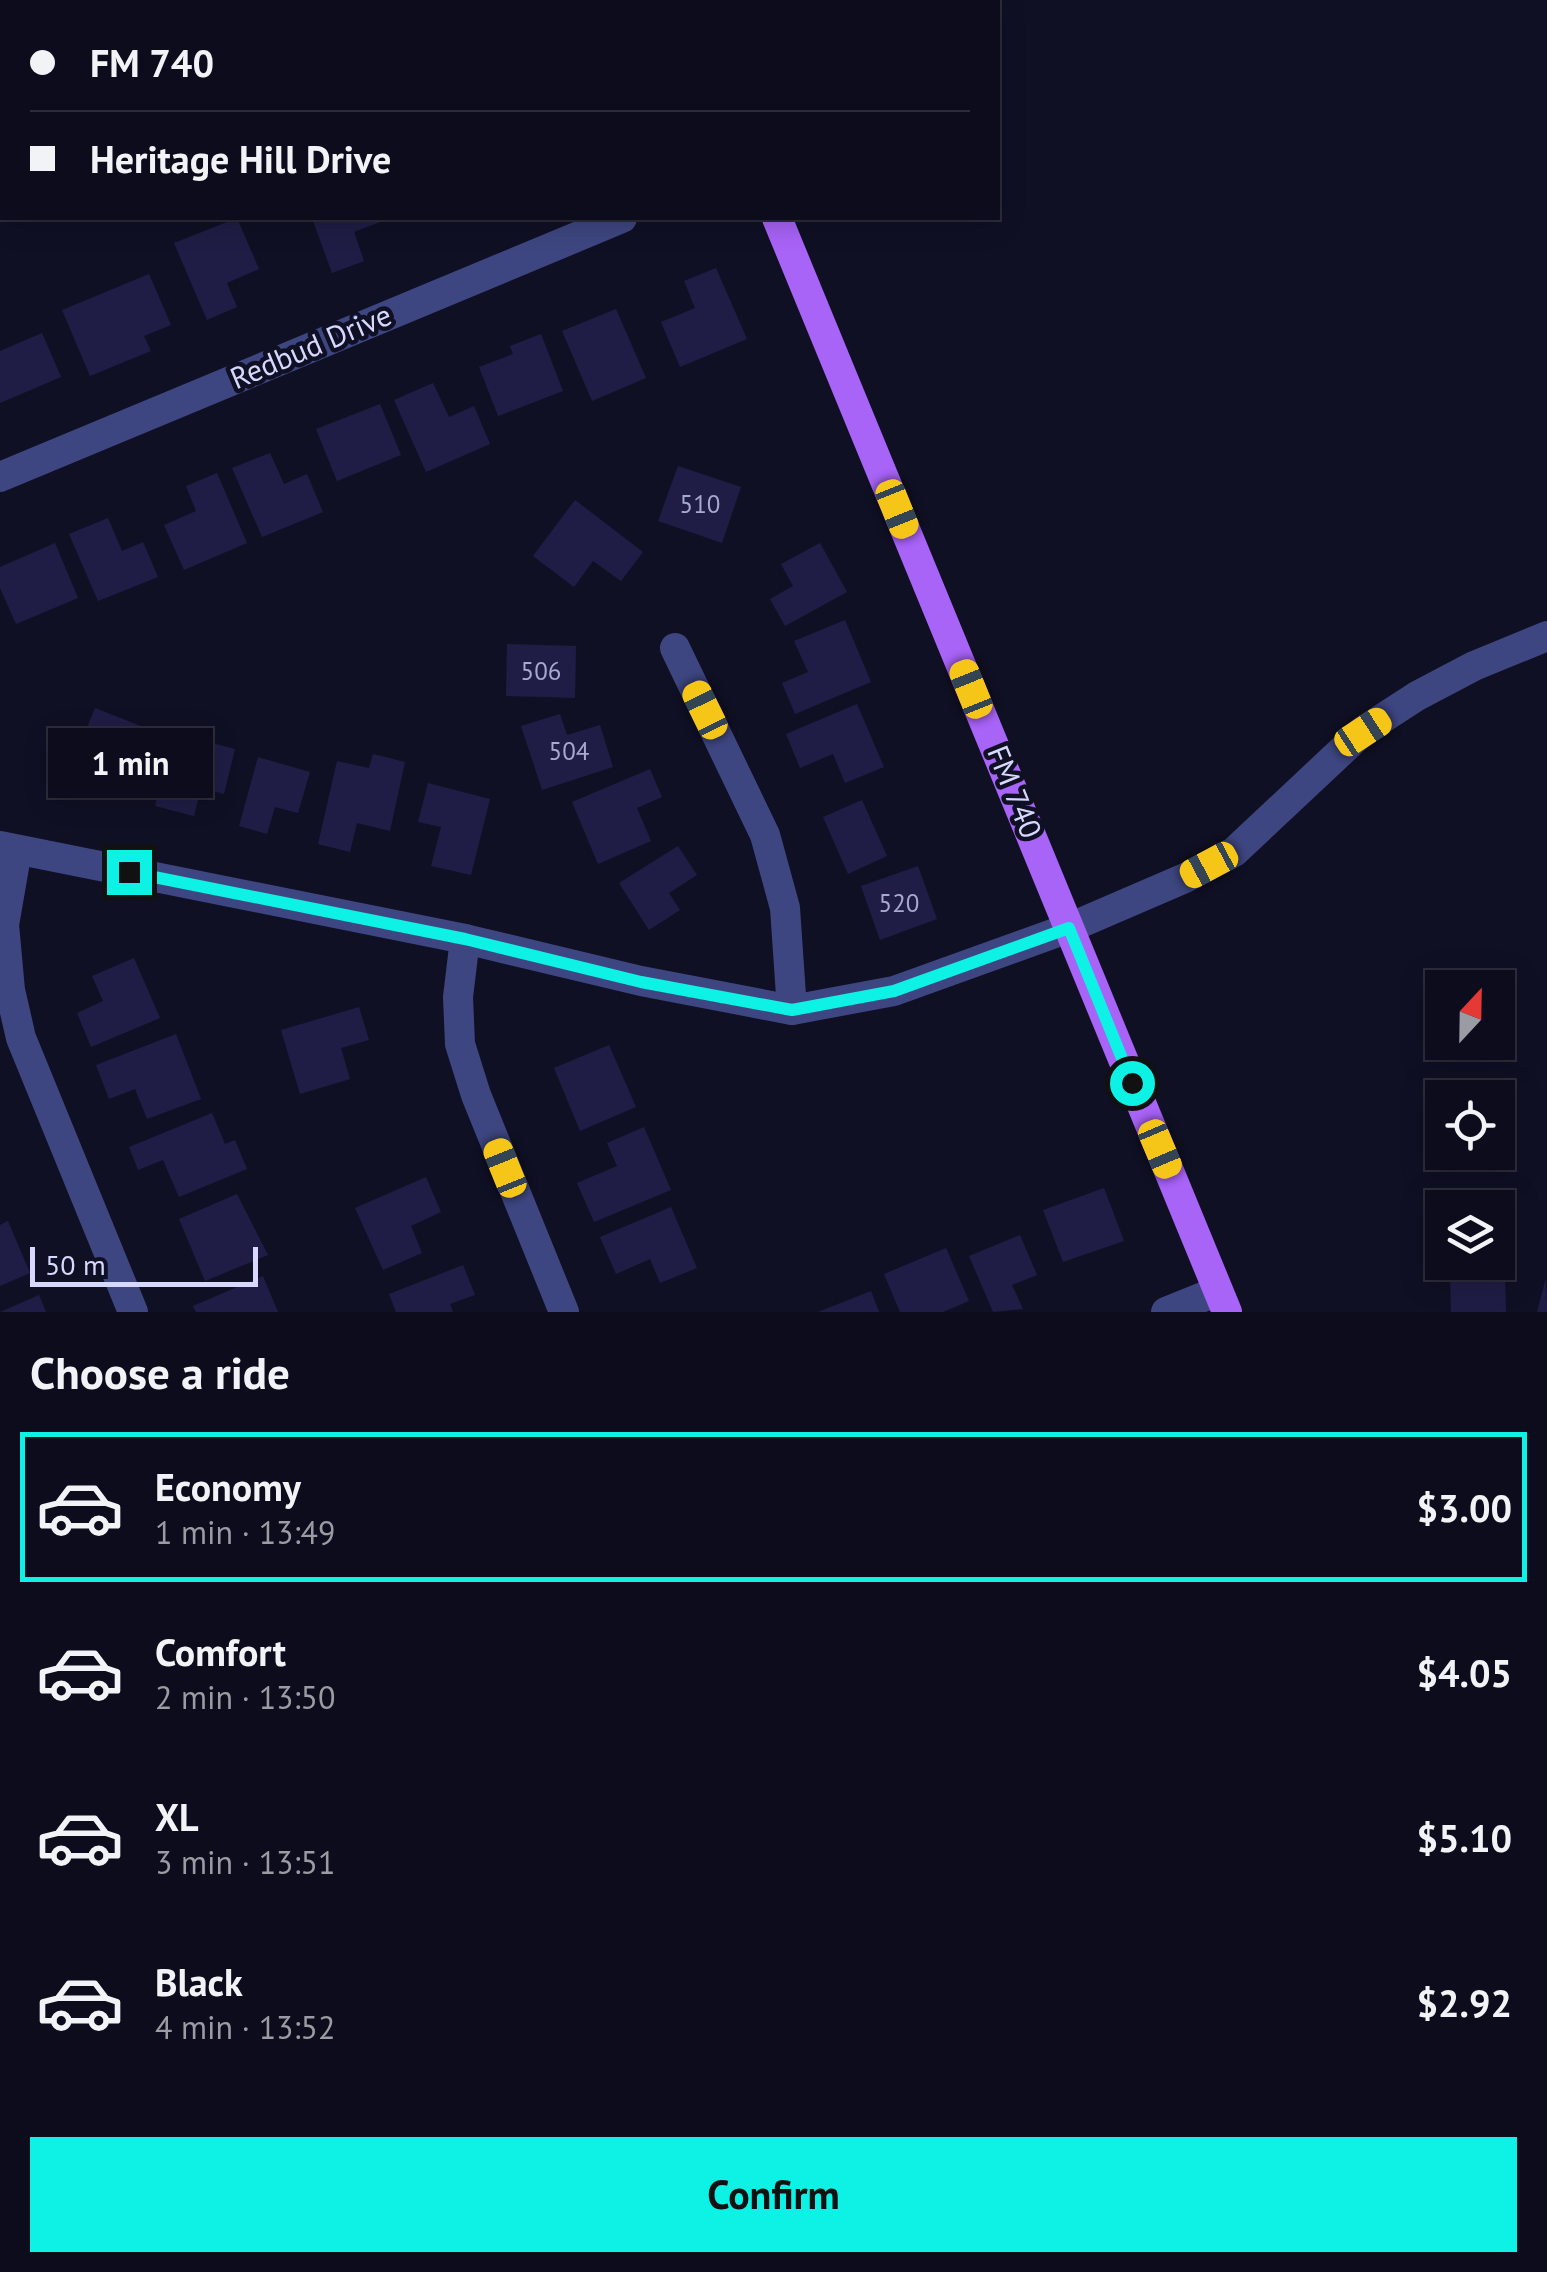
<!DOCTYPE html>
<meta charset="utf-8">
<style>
:root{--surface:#0c0c1c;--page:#151525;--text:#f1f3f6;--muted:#9a9ba3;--line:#2c2c3b;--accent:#0df2e5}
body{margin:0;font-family:"PT Sans",sans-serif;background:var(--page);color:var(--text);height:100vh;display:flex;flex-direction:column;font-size:38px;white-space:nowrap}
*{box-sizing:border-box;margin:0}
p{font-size:32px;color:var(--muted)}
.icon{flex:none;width:55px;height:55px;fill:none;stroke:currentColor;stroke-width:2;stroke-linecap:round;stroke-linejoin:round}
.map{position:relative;height:1312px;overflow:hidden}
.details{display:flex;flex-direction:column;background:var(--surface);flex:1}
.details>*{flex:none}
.guide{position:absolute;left:0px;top:0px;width:1000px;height:220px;box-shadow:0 5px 25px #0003,0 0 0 2px var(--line);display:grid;align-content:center;height:220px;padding:0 30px;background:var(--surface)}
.needle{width:65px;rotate:22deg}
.fabs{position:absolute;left:1425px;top:970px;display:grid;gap:20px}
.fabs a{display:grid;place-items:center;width:90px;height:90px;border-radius:0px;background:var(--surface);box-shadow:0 5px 25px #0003,0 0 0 2px var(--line);font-size:50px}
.scale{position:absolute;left:30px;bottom:25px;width:228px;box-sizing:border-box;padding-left:10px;border:5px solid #d6d8fd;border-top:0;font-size:28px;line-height:35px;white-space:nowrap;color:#d6d8fd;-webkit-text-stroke:8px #101025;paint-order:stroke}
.end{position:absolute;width:45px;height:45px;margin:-22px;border:12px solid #0df2e5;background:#111;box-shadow:0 0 0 5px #111}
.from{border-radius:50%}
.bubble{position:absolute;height:70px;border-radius:0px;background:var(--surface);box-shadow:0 5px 25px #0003,0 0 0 2px var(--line);font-size:32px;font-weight:700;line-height:70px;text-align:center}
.car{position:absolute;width:30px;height:60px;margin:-30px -15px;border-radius:12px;box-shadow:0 0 8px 2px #0007;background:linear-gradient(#f5c518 24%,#345 0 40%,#f5c518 0 76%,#345 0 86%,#f5c518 0)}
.guide b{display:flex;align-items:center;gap:35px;height:95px;font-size:38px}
.guide b+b{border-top:2px solid var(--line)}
.guide i{width:25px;height:25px;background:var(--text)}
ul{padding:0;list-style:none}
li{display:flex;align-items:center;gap:30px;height:150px;margin:0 20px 15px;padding:0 10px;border:5px solid transparent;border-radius:0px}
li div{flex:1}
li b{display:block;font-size:38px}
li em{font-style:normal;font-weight:700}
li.selected{border-color:var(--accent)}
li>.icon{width:90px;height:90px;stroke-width:1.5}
h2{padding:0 30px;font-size:45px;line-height:120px}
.action{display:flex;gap:20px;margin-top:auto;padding:20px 30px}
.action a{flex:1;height:115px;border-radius:0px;background:var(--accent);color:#111;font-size:40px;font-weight:700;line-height:115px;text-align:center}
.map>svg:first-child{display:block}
.building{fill:#1f1d45}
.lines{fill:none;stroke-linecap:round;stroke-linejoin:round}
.minor{stroke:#3e4681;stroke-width:30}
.major{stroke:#a863f7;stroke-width:30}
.route{stroke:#0df2e5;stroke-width:12}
.labels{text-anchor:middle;stroke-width:9;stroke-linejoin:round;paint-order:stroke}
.number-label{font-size:25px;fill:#a8a9cf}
.street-label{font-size:30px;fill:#d6d8fd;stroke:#101025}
</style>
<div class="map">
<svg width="1547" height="1312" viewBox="0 0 1547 1312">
<rect width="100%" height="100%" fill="#101025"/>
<!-- building -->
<g class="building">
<path d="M237 218 259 269 227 283 237 307 207 320 174 243Z"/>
<path d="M312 218H381L383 221 354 232 364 261 332 273Z"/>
<path d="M716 268 747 339 680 367 661 322 695 308 684 281Z"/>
<path d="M149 274 171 325 144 336 151 351 90 376 62 310Z"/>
<path d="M616 309 646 378 592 401 562 331Z"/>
<path d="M42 333 61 377 0 403V351Z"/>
<path d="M541 334 563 391 498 416 479 367 513 354 510 346Z"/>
<path d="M433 383 449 417 474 406 490 444 426 472 394 400Z"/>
<path d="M380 404 401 455 337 481 316 429Z"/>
<path d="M270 453 284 484 307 474 323 512 262 537 232 468Z"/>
<path d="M678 466 741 487 722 543 658 521Z"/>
<path d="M217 473 247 543 184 570 164 525 196 511 186 486Z"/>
<path d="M575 500 643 552 621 581 593 561 574 587 533 556Z"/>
<path d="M108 518 122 551 143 542 158 577 98 601 69 534Z"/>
<path d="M55 543 78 598 16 624 0 588V567Z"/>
<path d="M820 543 847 592 785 626 770 599 793 586 781 564Z"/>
<path d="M845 620 871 682 795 714 782 683 808 672 794 641Z"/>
<path d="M507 644 576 646 575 698 506 696Z"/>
<path d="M857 704 884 767 845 783 833 754 800 768 786 734Z"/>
<path d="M95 708 156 732 136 784 74 759Z"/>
<path d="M560 714 567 735 600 725 613 767 542 790 521 726Z"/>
<path d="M174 733 235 749 224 794 201 788 194 816 155 806Z"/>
<path d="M373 754 405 762 390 831 357 823 350 852 318 844 337 761 369 768Z"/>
<path d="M258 757 310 772 298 813 275 807 267 834 239 826Z"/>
<path d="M650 769 662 797 637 808 651 841 598 864 572 802Z"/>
<path d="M428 783 490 799 471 875 431 866 441 827 418 822Z"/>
<path d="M862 800 887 856 848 874 823 817Z"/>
<path d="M678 846 697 875 669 893 680 910 649 930 619 883Z"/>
<path d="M918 866 937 919 880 940 861 886Z"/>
<path d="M134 958 160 1018 91 1047 77 1013 103 1001 92 976Z"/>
<path d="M359 1007 369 1040 341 1048 350 1079 300 1094 281 1030Z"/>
<path d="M176 1034 201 1099 147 1119 135 1089 109 1099 96 1065Z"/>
<path d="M609 1045 636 1107 580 1131 554 1068Z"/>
<path d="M212 1113 225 1144 235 1140 247 1169 179 1197 163 1160 138 1170 129 1147Z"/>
<path d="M644 1127 671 1190 594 1222 577 1183 617 1166 607 1143Z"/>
<path d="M426 1177 441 1212 411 1226 422 1253 383 1270 355 1208Z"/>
<path d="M1104 1188 1124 1241 1063 1262 1043 1210Z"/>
<path d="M237 1194 268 1255 205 1281 179 1219Z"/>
<path d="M671 1207 697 1268 660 1283 650 1259 616 1274 600 1237Z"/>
<path d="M8 1221 30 1273 0 1286V1225Z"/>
<path d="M1020 1235 1037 1275 1012 1285 1023 1309 993 1312 969 1256Z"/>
<path d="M946 1248 969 1301 943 1312H900L884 1274Z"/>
<path d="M463 1265 475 1295 450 1304 453 1312H396L389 1294Z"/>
<path d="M1505 1274 1506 1312H1451L1450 1275Z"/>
<path d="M263 1276 278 1312H196L193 1306Z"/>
<path d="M1546 1278 1547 1312H1537Z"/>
<path d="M871 1291 879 1312H818Z"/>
<path d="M39 1295 46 1312H0Z"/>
</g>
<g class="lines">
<!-- minor -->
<g class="minor">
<path d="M0 477 622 218"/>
<path d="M675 648 765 835 785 908 792 1010"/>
<path d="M0 846 465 939 641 981 792 1010 894 991 1069 928 1185 878 1234 852 1363 731 1417 696 1474 666 1547 636"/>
<path d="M17 850 4 925 10 990 21 1038 133 1312"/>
<path d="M465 939 458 997 460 1044 476 1095 564 1312"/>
<path d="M1166 1312 1218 1291"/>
</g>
<!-- major -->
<g class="major">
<path d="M688 0 689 2"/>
<path d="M777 218 1227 1312"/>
</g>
</g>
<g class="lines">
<!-- route -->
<path class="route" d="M129 872 465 939 641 982 792 1010 894 991 1069 928 1132 1083"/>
</g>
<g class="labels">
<!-- number labels -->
<g class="number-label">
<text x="700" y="513">510</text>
<text x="541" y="680">506</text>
<text x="569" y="760">504</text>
<text x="899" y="912">520</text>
</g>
<!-- street labels -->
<g class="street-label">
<text transform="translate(311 347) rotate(-23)" y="10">Redbud Drive</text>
<text transform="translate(1014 792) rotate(68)" y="10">FM 740</text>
</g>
</g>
</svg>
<div class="fabs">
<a><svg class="needle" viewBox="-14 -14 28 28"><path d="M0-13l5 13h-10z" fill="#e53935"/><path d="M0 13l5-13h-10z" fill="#9a9ba3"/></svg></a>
<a><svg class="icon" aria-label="locate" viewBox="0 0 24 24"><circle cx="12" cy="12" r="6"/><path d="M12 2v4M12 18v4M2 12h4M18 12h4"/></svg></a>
<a><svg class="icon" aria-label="layers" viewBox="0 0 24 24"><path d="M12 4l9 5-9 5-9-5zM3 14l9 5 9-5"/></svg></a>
</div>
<div class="scale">50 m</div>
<i class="end from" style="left:1132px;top:1083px"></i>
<i class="end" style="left:129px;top:872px"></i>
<div class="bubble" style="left:48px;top:728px;width:165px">1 min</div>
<i class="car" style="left:897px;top:509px;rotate:158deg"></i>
<i class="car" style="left:971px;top:689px;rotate:338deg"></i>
<i class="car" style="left:705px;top:710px;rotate:334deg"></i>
<i class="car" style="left:1363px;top:732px;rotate:57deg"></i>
<i class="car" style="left:1209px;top:865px;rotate:242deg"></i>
<i class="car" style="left:1160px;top:1149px;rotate:157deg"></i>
<i class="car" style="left:505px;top:1168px;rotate:338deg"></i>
<div class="guide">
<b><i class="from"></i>FM 740</b>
<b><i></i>Heritage Hill Drive</b>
</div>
</div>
<section class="details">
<h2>Choose a ride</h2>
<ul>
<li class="selected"><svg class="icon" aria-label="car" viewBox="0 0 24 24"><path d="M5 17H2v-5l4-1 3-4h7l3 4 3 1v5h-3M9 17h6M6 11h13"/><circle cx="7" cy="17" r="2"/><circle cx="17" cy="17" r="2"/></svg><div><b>Economy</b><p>1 min · 13:49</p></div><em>$3.00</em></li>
<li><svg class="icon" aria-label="car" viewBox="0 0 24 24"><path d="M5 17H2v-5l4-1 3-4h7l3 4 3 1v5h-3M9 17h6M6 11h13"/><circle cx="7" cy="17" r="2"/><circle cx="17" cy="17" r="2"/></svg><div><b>Comfort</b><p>2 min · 13:50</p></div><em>$4.05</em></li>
<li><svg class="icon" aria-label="car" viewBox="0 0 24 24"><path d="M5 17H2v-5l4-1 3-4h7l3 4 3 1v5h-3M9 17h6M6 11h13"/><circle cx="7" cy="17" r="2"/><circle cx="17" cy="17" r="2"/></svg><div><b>XL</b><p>3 min · 13:51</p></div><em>$5.10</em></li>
<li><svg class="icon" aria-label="car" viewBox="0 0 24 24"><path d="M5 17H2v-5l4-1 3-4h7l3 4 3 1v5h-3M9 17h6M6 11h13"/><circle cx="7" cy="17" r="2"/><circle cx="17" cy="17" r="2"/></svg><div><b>Black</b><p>4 min · 13:52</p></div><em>$2.92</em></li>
</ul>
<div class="action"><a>Confirm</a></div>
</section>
